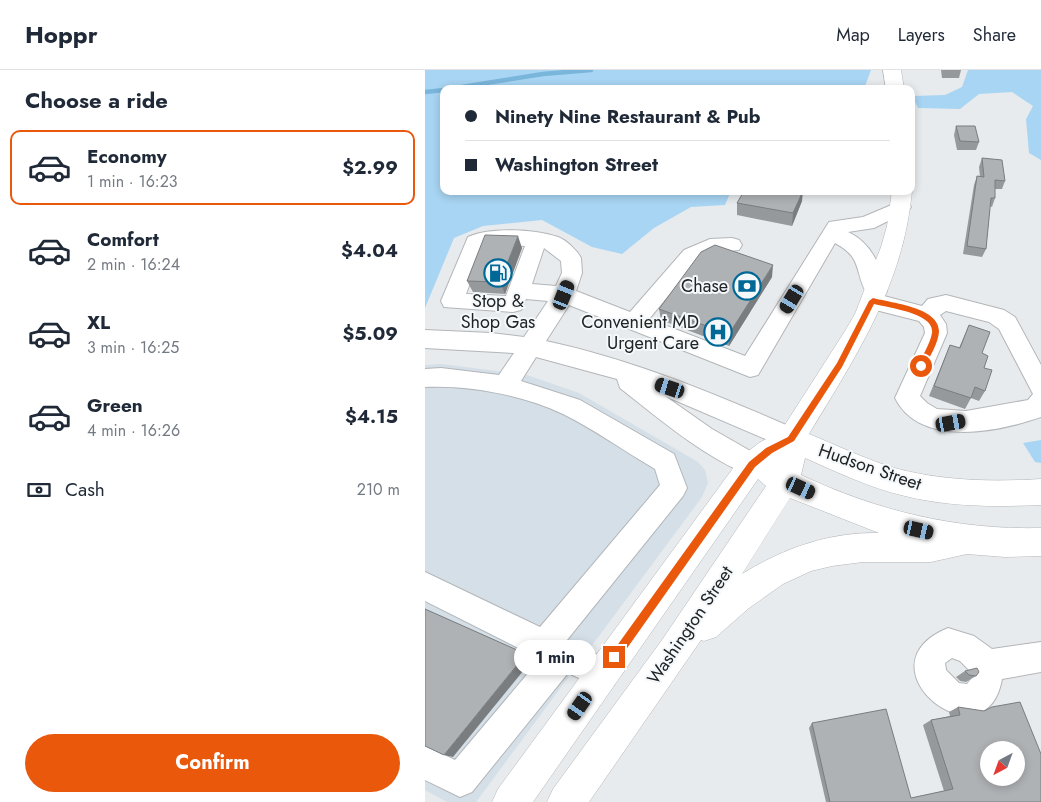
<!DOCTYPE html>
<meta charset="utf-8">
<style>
:root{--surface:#fff;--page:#f6f6f7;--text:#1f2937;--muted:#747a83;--line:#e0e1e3;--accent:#ea580c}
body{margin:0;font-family:Jost,sans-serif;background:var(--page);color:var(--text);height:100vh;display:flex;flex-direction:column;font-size:19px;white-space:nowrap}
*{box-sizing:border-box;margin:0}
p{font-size:16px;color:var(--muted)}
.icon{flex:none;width:28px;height:28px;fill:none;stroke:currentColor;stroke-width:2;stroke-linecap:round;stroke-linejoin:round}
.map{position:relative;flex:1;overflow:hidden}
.side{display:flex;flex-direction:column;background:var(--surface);width:425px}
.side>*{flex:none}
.guide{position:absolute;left:15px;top:15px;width:475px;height:110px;border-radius:10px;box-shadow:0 2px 8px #0003;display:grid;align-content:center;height:110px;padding:0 25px;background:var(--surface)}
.needle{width:32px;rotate:221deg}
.tools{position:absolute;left:555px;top:671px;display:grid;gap:10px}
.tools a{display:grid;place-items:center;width:45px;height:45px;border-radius:50%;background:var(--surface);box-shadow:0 2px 8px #0003;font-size:25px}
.end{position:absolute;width:22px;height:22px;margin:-11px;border:6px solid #ea580c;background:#fff;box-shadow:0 0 0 2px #fff}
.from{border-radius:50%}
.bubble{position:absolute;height:35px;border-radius:18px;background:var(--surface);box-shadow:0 2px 8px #0003;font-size:16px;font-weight:700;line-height:35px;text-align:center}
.car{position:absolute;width:15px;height:30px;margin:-15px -8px;border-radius:6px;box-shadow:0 0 4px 1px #0007;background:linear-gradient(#222 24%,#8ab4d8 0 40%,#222 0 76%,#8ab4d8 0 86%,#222 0)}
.guide b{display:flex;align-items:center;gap:18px;height:48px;font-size:19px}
.guide b+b{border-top:1px solid var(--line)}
.guide i{width:12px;height:12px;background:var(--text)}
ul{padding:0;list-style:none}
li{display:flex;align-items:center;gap:15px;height:75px;margin:0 10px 8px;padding:0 15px;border:2px solid transparent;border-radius:10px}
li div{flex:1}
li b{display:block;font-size:19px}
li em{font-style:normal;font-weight:700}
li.on{border-color:var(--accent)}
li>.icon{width:45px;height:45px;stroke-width:1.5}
h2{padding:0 25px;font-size:22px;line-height:60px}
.pay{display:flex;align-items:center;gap:12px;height:55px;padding:0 25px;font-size:19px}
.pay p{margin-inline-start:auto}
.primary-button{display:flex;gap:10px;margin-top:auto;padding:10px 25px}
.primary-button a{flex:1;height:58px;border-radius:30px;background:var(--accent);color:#fff;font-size:20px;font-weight:700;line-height:58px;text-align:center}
header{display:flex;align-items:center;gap:30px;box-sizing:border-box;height:70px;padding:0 25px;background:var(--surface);border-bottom:1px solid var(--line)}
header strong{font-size:24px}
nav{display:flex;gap:28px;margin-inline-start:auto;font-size:18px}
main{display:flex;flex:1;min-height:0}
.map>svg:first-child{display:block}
.built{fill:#d4dfe7}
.green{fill:#a8d5f3}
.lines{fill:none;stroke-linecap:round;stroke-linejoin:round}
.stream{stroke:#7ab5db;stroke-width:4.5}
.minor-casing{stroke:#b3b6b9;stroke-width:2}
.major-casing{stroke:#b3b6b9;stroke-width:1}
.minor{fill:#fff;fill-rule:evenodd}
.major{fill:#fff;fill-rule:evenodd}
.wall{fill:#96999c}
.shaded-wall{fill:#7a7d7f}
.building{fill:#afb2b5;stroke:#7a7d7f;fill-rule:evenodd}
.route{fill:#ea580c}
.labels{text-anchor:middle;stroke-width:4;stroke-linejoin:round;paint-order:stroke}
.poi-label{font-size:18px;fill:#212324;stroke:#f4f8fb;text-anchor:end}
.street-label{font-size:18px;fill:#212324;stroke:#f4f8fb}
</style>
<header>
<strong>Hoppr</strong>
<nav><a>Map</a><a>Layers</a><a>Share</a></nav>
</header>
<main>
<section class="side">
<h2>Choose a ride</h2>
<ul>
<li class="on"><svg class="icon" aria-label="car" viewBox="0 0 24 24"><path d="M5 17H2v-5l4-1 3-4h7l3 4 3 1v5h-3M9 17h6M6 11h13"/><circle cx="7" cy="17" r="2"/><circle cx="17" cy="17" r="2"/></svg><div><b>Economy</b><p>1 min · 16:23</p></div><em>$2.99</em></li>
<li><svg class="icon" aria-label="car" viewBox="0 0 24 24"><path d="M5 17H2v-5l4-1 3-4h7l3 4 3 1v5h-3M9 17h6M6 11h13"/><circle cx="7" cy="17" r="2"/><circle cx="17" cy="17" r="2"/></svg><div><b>Comfort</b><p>2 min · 16:24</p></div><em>$4.04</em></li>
<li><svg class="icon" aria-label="car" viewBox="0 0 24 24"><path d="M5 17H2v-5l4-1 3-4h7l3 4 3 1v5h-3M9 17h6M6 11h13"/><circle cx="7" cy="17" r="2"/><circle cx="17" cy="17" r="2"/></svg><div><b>XL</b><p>3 min · 16:25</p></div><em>$5.09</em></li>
<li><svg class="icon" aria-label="car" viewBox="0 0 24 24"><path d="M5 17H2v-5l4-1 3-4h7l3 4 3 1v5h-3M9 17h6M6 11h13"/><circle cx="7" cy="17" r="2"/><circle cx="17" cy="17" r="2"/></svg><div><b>Green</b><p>4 min · 16:26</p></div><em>$4.15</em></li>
</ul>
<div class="pay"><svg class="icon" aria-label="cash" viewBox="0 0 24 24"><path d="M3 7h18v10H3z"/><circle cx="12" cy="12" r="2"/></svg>Cash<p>210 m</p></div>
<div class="primary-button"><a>Confirm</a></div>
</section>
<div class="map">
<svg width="616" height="732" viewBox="0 0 616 732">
<rect width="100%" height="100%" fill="#e7ebed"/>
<!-- built -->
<path class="built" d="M17 294 102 305 154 323 273 392 280 400 283 413 277 427 51 732H22L0 720V295Z"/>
<!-- green -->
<g class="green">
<path d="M0 0H446L439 19H19V121H306L300 135 266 137 229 158 197 184 167 177 117 150 58 156 29 168 0 238Z"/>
<path d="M543 0H616V90L604 83 601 49 608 36 587 22 554 24 535 39 493 38 487 26 520 25 537 17Z"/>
<path d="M616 370V393L610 392 598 373Z"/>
</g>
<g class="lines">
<!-- stream -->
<g class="stream">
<path d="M24 19 118 4 166 0"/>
<path d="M0 22 19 20"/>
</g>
<!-- minor casing -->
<g class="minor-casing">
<g id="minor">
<path d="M476 131 483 133 486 137 483 141 449 158 423 162C448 174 455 196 462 221L459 226 497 236 503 229 521 225 579 240 590 247 616 295V347C573 362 495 378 470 328L500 263 499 257 494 251 439 237 436 231 442 224C429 201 438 188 410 173L333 305 325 307 144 235 121 271C209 290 293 325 375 361L379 369 375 377 366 380 240 326 287 359 336 387 340 395 336 403 327 406C281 389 233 348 195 318L192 309 111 287 96 311 155 330 249 384 262 418 258 426 142 570 189 593 193 604 189 615 178 619 143 603 47 722 35 727 0 710V676L30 690 115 589 0 531V502L115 557 235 415 230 399C199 381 169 359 138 344 97 325 45 315 0 317V299L16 298 74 305 89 283 0 278V260L66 263 99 267 123 231 101 229 96 240 88 242 19 237 16 231 43 167C64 157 110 159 133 167 141 170 152 180 156 188L157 203 151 221 205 242 259 180 285 169 307 168 314 170 317 175 314 180 288 183 273 190 224 249 320 286 404 152 438 147ZM63 174 100 176 81 226 41 224 59 176ZM119 178 136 191 137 203 131 216 107 214ZM521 241 564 252 574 259 608 324 603 330 541 341 512 339 502 333 495 326 522 263 521 254 515 245Z"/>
<path d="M523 558 549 566 567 579 616 572V602L577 609C561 699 429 597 523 558ZM527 588 535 591 545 601 546 609 542 614 534 613 521 600 520 593Z"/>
</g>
</g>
<!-- major casing -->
<g class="major-casing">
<g id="major">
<path d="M458 0H476L479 19H461Z"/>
<path d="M486 119 487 121C478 216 432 284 384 364 411 375 438 388 466 397 515 411 566 412 616 409V435C571 437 524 437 480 426 445 418 412 402 380 388L376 405C453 441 531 460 616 458V486L580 487 542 484 506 492H438L407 496 386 501 358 514 324 538 291 567 279 571 276 570 164 732H122L128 719 237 570 341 416 333 409 108 732H67L73 719 317 386 334 373 356 361 420 261 430 244 456 177 462 156 467 121H486ZM365 428 454 463C405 462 359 478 317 504Z"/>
</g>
</g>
<!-- minor -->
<use href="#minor" class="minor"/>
<!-- major -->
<use href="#major" class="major"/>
</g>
<!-- wall -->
<g class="wall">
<path d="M516 0H536L534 8H517Z"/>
<path d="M531 56 554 72 551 80H532L529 65Z"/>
<path d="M557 88 580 111 577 119H570V128L567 137 565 136 561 179 557 187 538 184 549 115 552 106 555 107 554 97Z"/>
<path d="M377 131 367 156 312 145V133Z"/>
<path d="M97 178 80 224 48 222 42 211Z"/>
<path d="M347 207 304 276 236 250 234 239Z"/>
<path d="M544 255 557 283 559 298 560 321 554 331 546 328 540 339 504 326 525 275 534 278Z"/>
<path d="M540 601 551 606 541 612 535 611 531 607Z"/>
<path d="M533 637 616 732H401L384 658 387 653 486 728 519 721 498 655 506 650 525 646 524 642Z"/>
</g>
<!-- shaded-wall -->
<g class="shaded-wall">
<path d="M378 121 377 131 367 156 368 143Z"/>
<path d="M93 166 97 178 80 224 75 212Z"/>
<path d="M348 195 347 207 304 276V264Z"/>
<path d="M101 584 107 590 28 687 19 685Z"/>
</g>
<!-- building -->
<g class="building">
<path d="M531 56H550L554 72 535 71Z"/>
<path d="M557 88 577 90 580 111 570 110V128H566L561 179 542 176 552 106 559 107Z"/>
<path d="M319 121H378L368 143 312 133Z"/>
<path d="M60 165 93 166 75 212 42 211Z"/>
<path d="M290 175 348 195 304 264 234 239 276 182Z"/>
<path d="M544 255 565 262 557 283 563 286 559 298 567 300 560 321 550 317 546 328 509 316 525 275 535 278Z"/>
<path d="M0 539 101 584 19 685 0 676Z"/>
<path d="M552 598 554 602 551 606 544 605 540 601Z"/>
<path d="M595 632 616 684V732H405L387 653 461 639 486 728 528 719 506 650 535 645 533 637 559 641 567 637ZM564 680H591V708H564Z"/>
</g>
<!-- route -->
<path class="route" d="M448 228C466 233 514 237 514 261 514 272 504 288 499 298L493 296C497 286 505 274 507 263 510 243 464 238 449 234L417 297 369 371 347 383 330 397 193 591H186V584L324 392 341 378 363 367 412 293 444 231Z"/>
<!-- icons -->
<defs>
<g id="fuel-ring" transform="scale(1.4375)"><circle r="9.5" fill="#f4f8fb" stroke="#006896" stroke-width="1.5"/><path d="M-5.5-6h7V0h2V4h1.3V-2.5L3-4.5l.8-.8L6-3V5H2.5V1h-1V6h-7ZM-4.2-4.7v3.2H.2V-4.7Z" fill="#006896"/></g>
<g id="bank-ring" transform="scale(1.4375)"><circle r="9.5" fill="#f4f8fb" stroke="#006896" stroke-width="1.5"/><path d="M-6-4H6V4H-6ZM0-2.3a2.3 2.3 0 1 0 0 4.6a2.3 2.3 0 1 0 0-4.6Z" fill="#006896"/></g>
<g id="hospital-ring" transform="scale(1.4375)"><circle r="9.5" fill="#f4f8fb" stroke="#006896" stroke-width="1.5"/><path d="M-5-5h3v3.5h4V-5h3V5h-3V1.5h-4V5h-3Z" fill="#006896"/></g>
</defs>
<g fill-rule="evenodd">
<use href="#fuel-ring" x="73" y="203"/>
<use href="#bank-ring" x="322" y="216"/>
<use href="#hospital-ring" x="293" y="262"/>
</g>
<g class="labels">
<!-- poi labels -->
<g class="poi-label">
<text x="303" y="222">Chase</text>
<text x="73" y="237" text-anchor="middle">Stop &amp;<tspan x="73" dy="21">Shop Gas</tspan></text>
<text x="274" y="258">Convenient MD<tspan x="274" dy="21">Urgent Care</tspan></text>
</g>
<!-- street labels -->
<g class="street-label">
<text transform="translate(445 397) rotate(19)" y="6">Hudson Street</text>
<text transform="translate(265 555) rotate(-56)" y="6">Washington Street</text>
</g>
</g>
</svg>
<div class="tools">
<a><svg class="needle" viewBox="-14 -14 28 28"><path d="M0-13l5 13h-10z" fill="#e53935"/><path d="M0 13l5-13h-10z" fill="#747a83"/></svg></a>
</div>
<i class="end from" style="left:496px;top:296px"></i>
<i class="end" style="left:189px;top:587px"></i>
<div class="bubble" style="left:89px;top:570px;width:82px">1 min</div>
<i class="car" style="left:139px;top:225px;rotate:22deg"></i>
<i class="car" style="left:367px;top:229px;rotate:211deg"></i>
<i class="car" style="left:245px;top:318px;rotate:288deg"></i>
<i class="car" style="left:526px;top:353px;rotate:80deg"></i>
<i class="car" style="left:376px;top:418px;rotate:115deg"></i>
<i class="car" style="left:494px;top:460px;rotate:103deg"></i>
<i class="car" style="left:155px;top:636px;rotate:215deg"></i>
<div class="guide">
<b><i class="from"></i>Ninety Nine Restaurant &amp; Pub</b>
<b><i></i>Washington Street</b>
</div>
</div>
</main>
